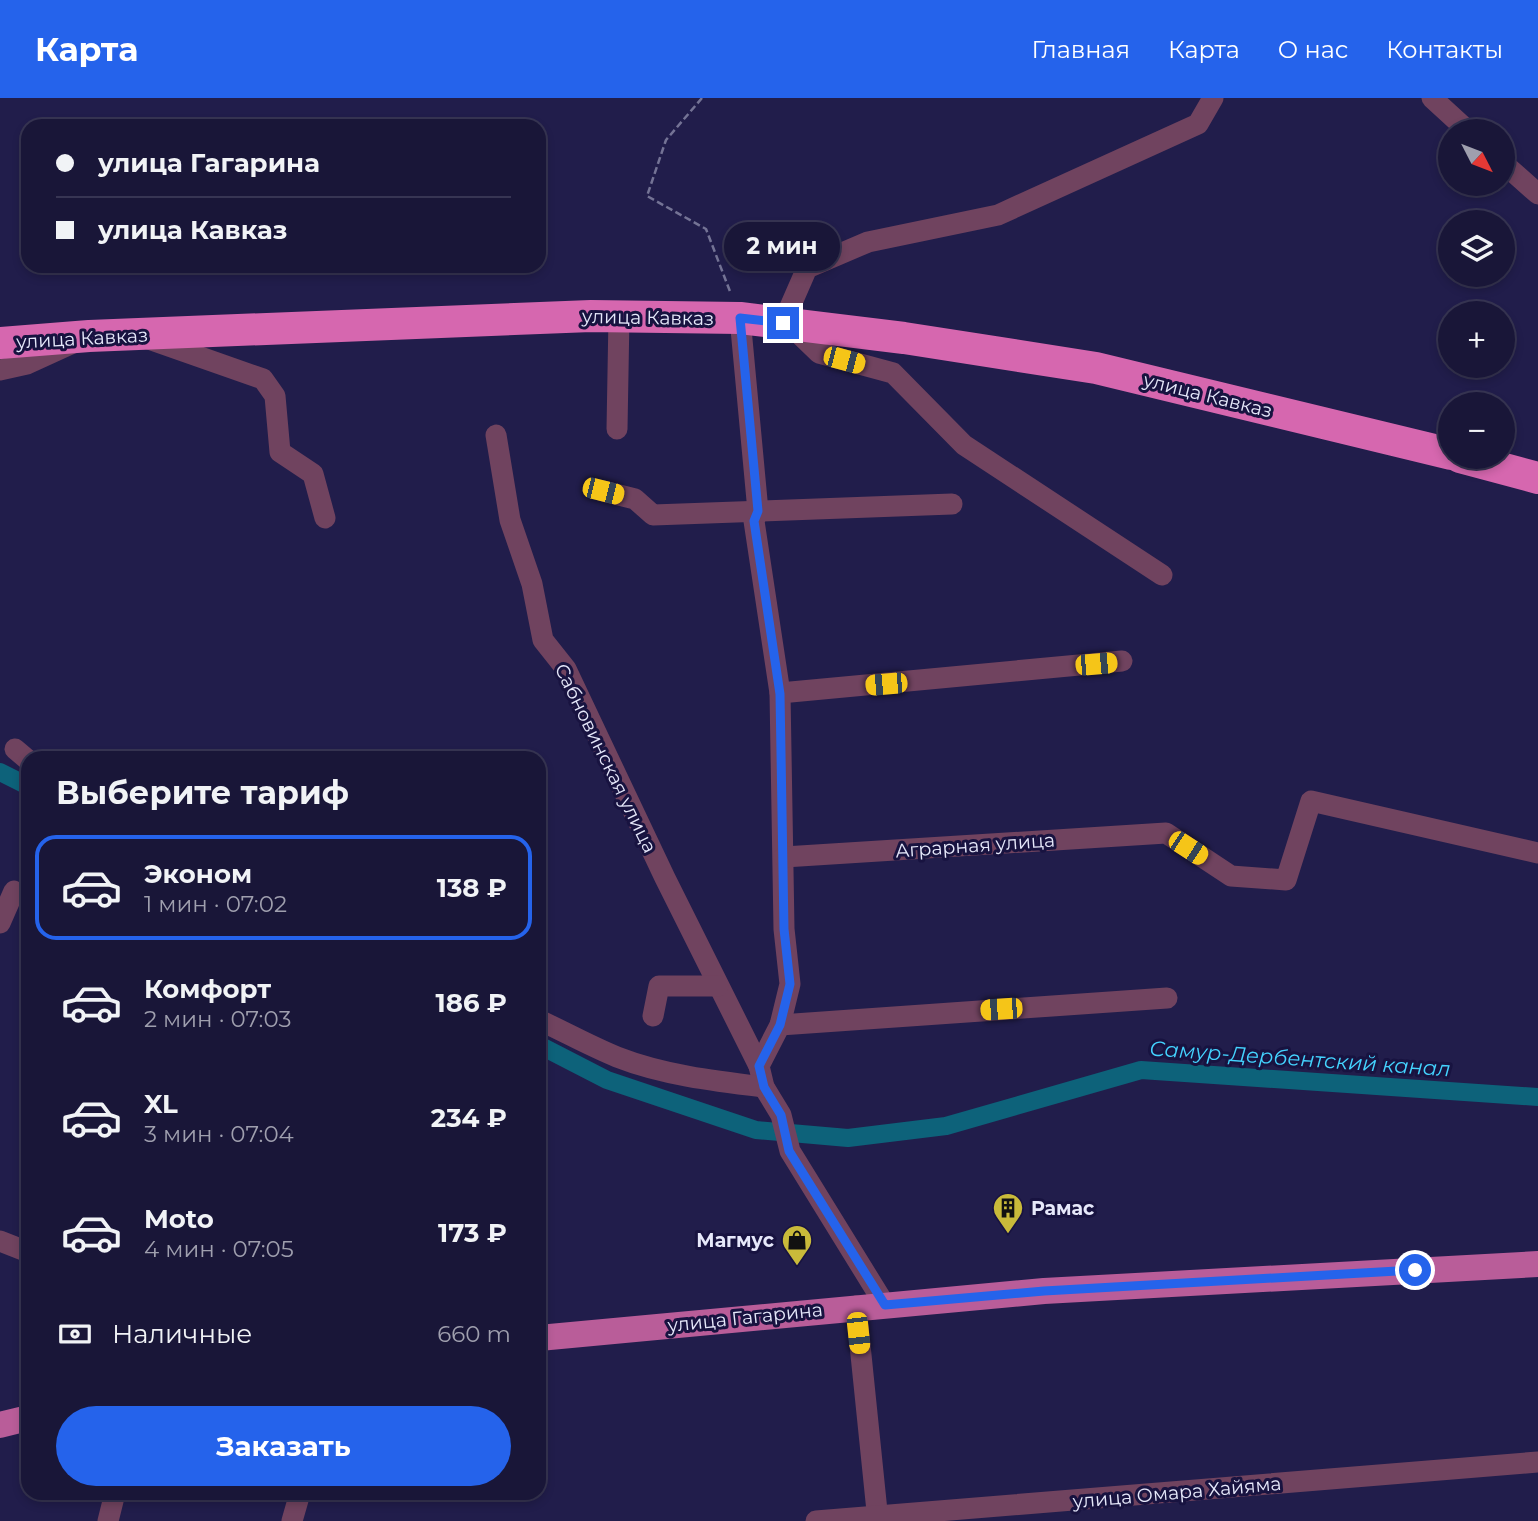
<!DOCTYPE html>
<html lang="ru">
<meta charset="utf-8">
<style>
:root{--surface:#191638;--page:#262343;--text:#f1f3f6;--muted:#9f9fae;--line:#373553;--accent:#2563eb}
body{margin:0;font-family:Montserrat,sans-serif;background:var(--page);color:var(--text);height:100vh;display:flex;flex-direction:column;font-size:26px;white-space:nowrap}
*{box-sizing:border-box;margin:0}
p{font-size:23px;color:var(--muted)}
.icon{flex:none;width:38px;height:38px;fill:none;stroke:currentColor;stroke-width:2;stroke-linecap:round;stroke-linejoin:round}
.map{position:relative;flex:1;overflow:hidden}
.side{position:absolute;left:21px;top:653px;width:525px;height:749px;display:flex;flex-direction:column;background:var(--surface);border-radius:21px;box-shadow:0 4px 10px #0003,0 0 0 2px var(--line)}
.side>*{flex:none}
.hud{position:absolute;left:21px;top:21px;width:525px;height:154px;border-radius:21px;box-shadow:0 4px 10px #0003,0 0 0 2px var(--line);display:grid;align-content:center;height:154px;padding:0 35px;background:var(--surface)}
.needle{width:46px;rotate:132deg}
.tools{position:absolute;left:1438px;top:21px;display:grid;gap:14px}
.tools a{display:grid;place-items:center;width:77px;height:77px;border-radius:50%;background:var(--surface);box-shadow:0 4px 10px #0003,0 0 0 2px var(--line);font-size:35px}
.end{position:absolute;width:32px;height:32px;margin:-16px;border:9px solid #2563eb;background:#fff;box-shadow:0 0 0 4px #fff}
.from{border-radius:50%}
.bubble{position:absolute;height:49px;border-radius:24px;background:var(--surface);box-shadow:0 4px 10px #0003,0 0 0 2px var(--line);font-size:23px;font-weight:700;line-height:49px;text-align:center}
.car{position:absolute;width:21px;height:42px;margin:-21px -10px;border-radius:9px;box-shadow:0 0 5px 2px #0007;background:linear-gradient(#f5c518 24%,#345 0 40%,#f5c518 0 76%,#345 0 86%,#f5c518 0)}
.hud b{display:flex;align-items:center;gap:24px;height:66px;font-size:26px}
.hud b+b{border-top:2px solid var(--line)}
.hud i{width:18px;height:18px;background:var(--text)}
ul{padding:0;list-style:none}
li{display:flex;align-items:center;gap:21px;height:105px;margin:0 14px 10px;padding:0 21px;border:4px solid transparent;border-radius:21px}
li div{flex:1}
li b{display:block;font-size:26px}
li em{font-style:normal;font-weight:700}
li.selected{border-color:var(--accent)}
li>.icon{width:63px;height:63px;stroke-width:1.5}
h2{padding:0 35px;font-size:32px;line-height:84px}
.pay{display:flex;align-items:center;gap:18px;height:77px;padding:0 35px;font-size:26px}
.pay p{margin-inline-start:auto}
.action{display:flex;gap:14px;margin-top:auto;padding:14px 35px}
.action a{flex:1;height:80px;border-radius:42px;background:var(--accent);color:#fff;font-size:28px;font-weight:700;line-height:80px;text-align:center}
header{display:flex;align-items:center;gap:42px;box-sizing:border-box;height:98px;padding:0 35px;background:var(--accent);color:#fff}
header strong{font-size:33px}
nav{display:flex;gap:38px;margin-inline-start:auto;font-size:24px}
.map>svg:first-child{display:block}
.lines{fill:none;stroke-linecap:round;stroke-linejoin:round}
.canal{stroke:#0d627a;stroke-width:18}
.path{stroke:#747395;stroke-width:2.5;stroke-dasharray:7 3.5;stroke-linecap:butt}
.minor{stroke:#70435f;stroke-width:21}
.major{stroke:#b95d99;stroke-width:26}
.highway{stroke:#d667af;stroke-width:32}
.route{stroke:#2563eb;stroke-width:9}
.labels{text-anchor:middle;stroke-width:6;stroke-linejoin:round;paint-order:stroke}
.street-label{font-size:19px;fill:#e6e8fa;stroke:#181340}
.poi-label{font-size:19px;font-weight:bold;fill:#e6e8fa;stroke:#181340;text-anchor:start}
.water-label{font-size:21px;font-style:italic;fill:#44d3fe;stroke:#181340}
</style>
<header>
<strong>Карта</strong>
<nav><a>Главная</a><a>Карта</a><a>О нас</a><a>Контакты</a></nav>
</header>
<div class="map">
<svg width="1538" height="1423" viewBox="0 0 1538 1423">
<rect width="100%" height="100%" fill="#211d4b"/>
<g class="lines">
<!-- canal -->
<g class="canal">
<path d="M0 674 28 688"/>
<path d="M539 947 607 982 756 1032 848 1040 946 1028 1141 972 1538 999"/>
</g>
<!-- path -->
<path class="path" d="M702 0 666 42 647 98 706 131 731 196"/>
<!-- minor -->
<g class="minor">
<path d="M1432 0 1468 33"/>
<path d="M1503 65 1538 96"/>
<path d="M740 220 758 413 754 423 780 595 784 831 790 886 780 927 759 968 764 989 781 1017 790 1053 885 1207"/>
<path d="M783 225 807 170 868 144 998 117 1198 26 1213 0"/>
<path d="M789 226 819 255 893 275 964 347 1162 477"/>
<path d="M149 241 263 281 275 298 280 354 313 376 325 420"/>
<path d="M0 272 27 266 73 245"/>
<path d="M617 331 619 218"/>
<path d="M496 337 510 422 532 486 543 542 566 571 665 780 759 968"/>
<path d="M603 393 635 401 653 417 952 406"/>
<path d="M780 595 1122 563"/>
<path d="M15 651 28 662"/>
<path d="M784 759 1166 735 1231 778 1286 782 1311 703 1538 755"/>
<path d="M0 825 14 793"/>
<path d="M653 918 659 888H718"/>
<path d="M539 922C565 934 590 948 617 959 663 977 714 983 764 989"/>
<path d="M780 927 1167 900"/>
<path d="M0 1143 28 1154"/>
<path d="M856 1208 878 1423"/>
<path d="M108 1423 115 1395"/>
<path d="M292 1423 300 1395"/>
<path d="M816 1423 1538 1364"/>
</g>
<!-- major -->
<g class="major">
<path d="M539 1240 1044 1193 1538 1166"/>
<path d="M0 1327 28 1320"/>
</g>
<!-- highway -->
<g class="highway">
<path d="M0 245 89 238 591 218 740 220 904 240 1096 270 1451 356"/>
<path d="M1460 359 1538 380"/>
</g>
</g>
<g class="lines">
<!-- route -->
<path class="route" d="M783 225 740 220 758 413 754 423 780 596 784 831 790 886 780 927 759 968 764 989 781 1017 789 1053 885 1207 1044 1193 1415 1172"/>
</g>
<!-- icons -->
<defs>
<g id="building-pin" transform="scale(1.575)"><path d="M0 17L-7.5 6A9.5 9.5 0 1 1 7.5 6Z" fill="#c9ba3a" stroke="#181340"/><path d="M-4-6H4V6H1V3H-1V6H-4ZM-2.5-4.3h1.7v1.8h-1.7ZM.8-4.3h1.7v1.8H.8ZM-2.5-1h1.7V.8h-1.7ZM.8-1h1.7V.8H.8Z" fill="#111"/></g>
<g id="shop-pin" transform="scale(1.575)"><path d="M0 17L-7.5 6A9.5 9.5 0 1 1 7.5 6Z" fill="#c9ba3a" stroke="#181340"/><path d="M-5-2.5h2.3a2.7 3.5 0 0 1 5.4 0H5L5.5 6h-11ZM-1.5-2.5h3a1.5 2.3 0 0 0-3 0Z" fill="#111"/></g>
</defs>
<g fill-rule="evenodd">
<use href="#building-pin" x="1008" y="1110"/>
<use href="#shop-pin" x="797" y="1142"/>
</g>
<g class="labels">
<!-- street labels -->
<g class="street-label">
<text transform="translate(648 219) rotate(1)" y="7">улица Кавказ</text>
<text transform="translate(82 240) rotate(-3)" y="7">улица Кавказ</text>
<text transform="translate(1208 297) rotate(14)" y="7">улица Кавказ</text>
<text transform="translate(606 660) rotate(64)" y="7">Сабновинская улица</text>
<text transform="translate(975 747) rotate(-4)" y="7">Аграрная улица</text>
<text transform="translate(745 1219) rotate(-6)" y="7">улица Гагарина</text>
<text transform="translate(1177 1394) rotate(-5)" y="7">улица Омара Хайяма</text>
</g>
<!-- poi labels -->
<g class="poi-label">
<text x="1031" y="1117">Рамас</text>
<text x="774" y="1149" text-anchor="end">Магмус</text>
</g>
<!-- water labels -->
<g class="water-label">
<text transform="translate(1300 961) rotate(4)" y="7">Самур-Дербентский канал</text>
</g>
</g>
</svg>
<div class="tools">
<a><svg class="needle" viewBox="-14 -14 28 28"><path d="M0-13l5 13h-10z" fill="#e53935"/><path d="M0 13l5-13h-10z" fill="#9f9fae"/></svg></a>
<a><svg class="icon" aria-label="layers" viewBox="0 0 24 24"><path d="M12 4l9 5-9 5-9-5zM3 14l9 5 9-5"/></svg></a>
<a>+</a>
<a>−</a>
</div>
<i class="end from" style="left:1415px;top:1172px"></i>
<i class="end" style="left:783px;top:225px"></i>
<div class="bubble" style="left:724px;top:124px;width:116px">2 мин</div>
<i class="car" style="left:844px;top:262px;rotate:105deg"></i>
<i class="car" style="left:603px;top:393px;rotate:104deg"></i>
<i class="car" style="left:1096px;top:566px;rotate:85deg"></i>
<i class="car" style="left:886px;top:586px;rotate:265deg"></i>
<i class="car" style="left:1188px;top:750px;rotate:123deg"></i>
<i class="car" style="left:1001px;top:911px;rotate:266deg"></i>
<i class="car" style="left:858px;top:1235px;rotate:174deg"></i>
<div class="hud">
<b><i class="from"></i>улица Гагарина</b>
<b><i></i>улица Кавказ</b>
</div>
<section class="side">
<h2>Выберите тариф</h2>
<ul>
<li class="selected"><svg class="icon" aria-label="car" viewBox="0 0 24 24"><path d="M5 17H2v-5l4-1 3-4h7l3 4 3 1v5h-3M9 17h6M6 11h13"/><circle cx="7" cy="17" r="2"/><circle cx="17" cy="17" r="2"/></svg><div><b>Эконом</b><p>1 мин · 07:02</p></div><em>138 ₽</em></li>
<li><svg class="icon" aria-label="car" viewBox="0 0 24 24"><path d="M5 17H2v-5l4-1 3-4h7l3 4 3 1v5h-3M9 17h6M6 11h13"/><circle cx="7" cy="17" r="2"/><circle cx="17" cy="17" r="2"/></svg><div><b>Комфорт</b><p>2 мин · 07:03</p></div><em>186 ₽</em></li>
<li><svg class="icon" aria-label="car" viewBox="0 0 24 24"><path d="M5 17H2v-5l4-1 3-4h7l3 4 3 1v5h-3M9 17h6M6 11h13"/><circle cx="7" cy="17" r="2"/><circle cx="17" cy="17" r="2"/></svg><div><b>XL</b><p>3 мин · 07:04</p></div><em>234 ₽</em></li>
<li><svg class="icon" aria-label="car" viewBox="0 0 24 24"><path d="M5 17H2v-5l4-1 3-4h7l3 4 3 1v5h-3M9 17h6M6 11h13"/><circle cx="7" cy="17" r="2"/><circle cx="17" cy="17" r="2"/></svg><div><b>Moto</b><p>4 мин · 07:05</p></div><em>173 ₽</em></li>
</ul>
<div class="pay"><svg class="icon" aria-label="cash" viewBox="0 0 24 24"><path d="M3 7h18v10H3z"/><circle cx="12" cy="12" r="2"/></svg>Наличные<p>660 m</p></div>
<div class="action"><a>Заказать</a></div>
</section>
</div>
